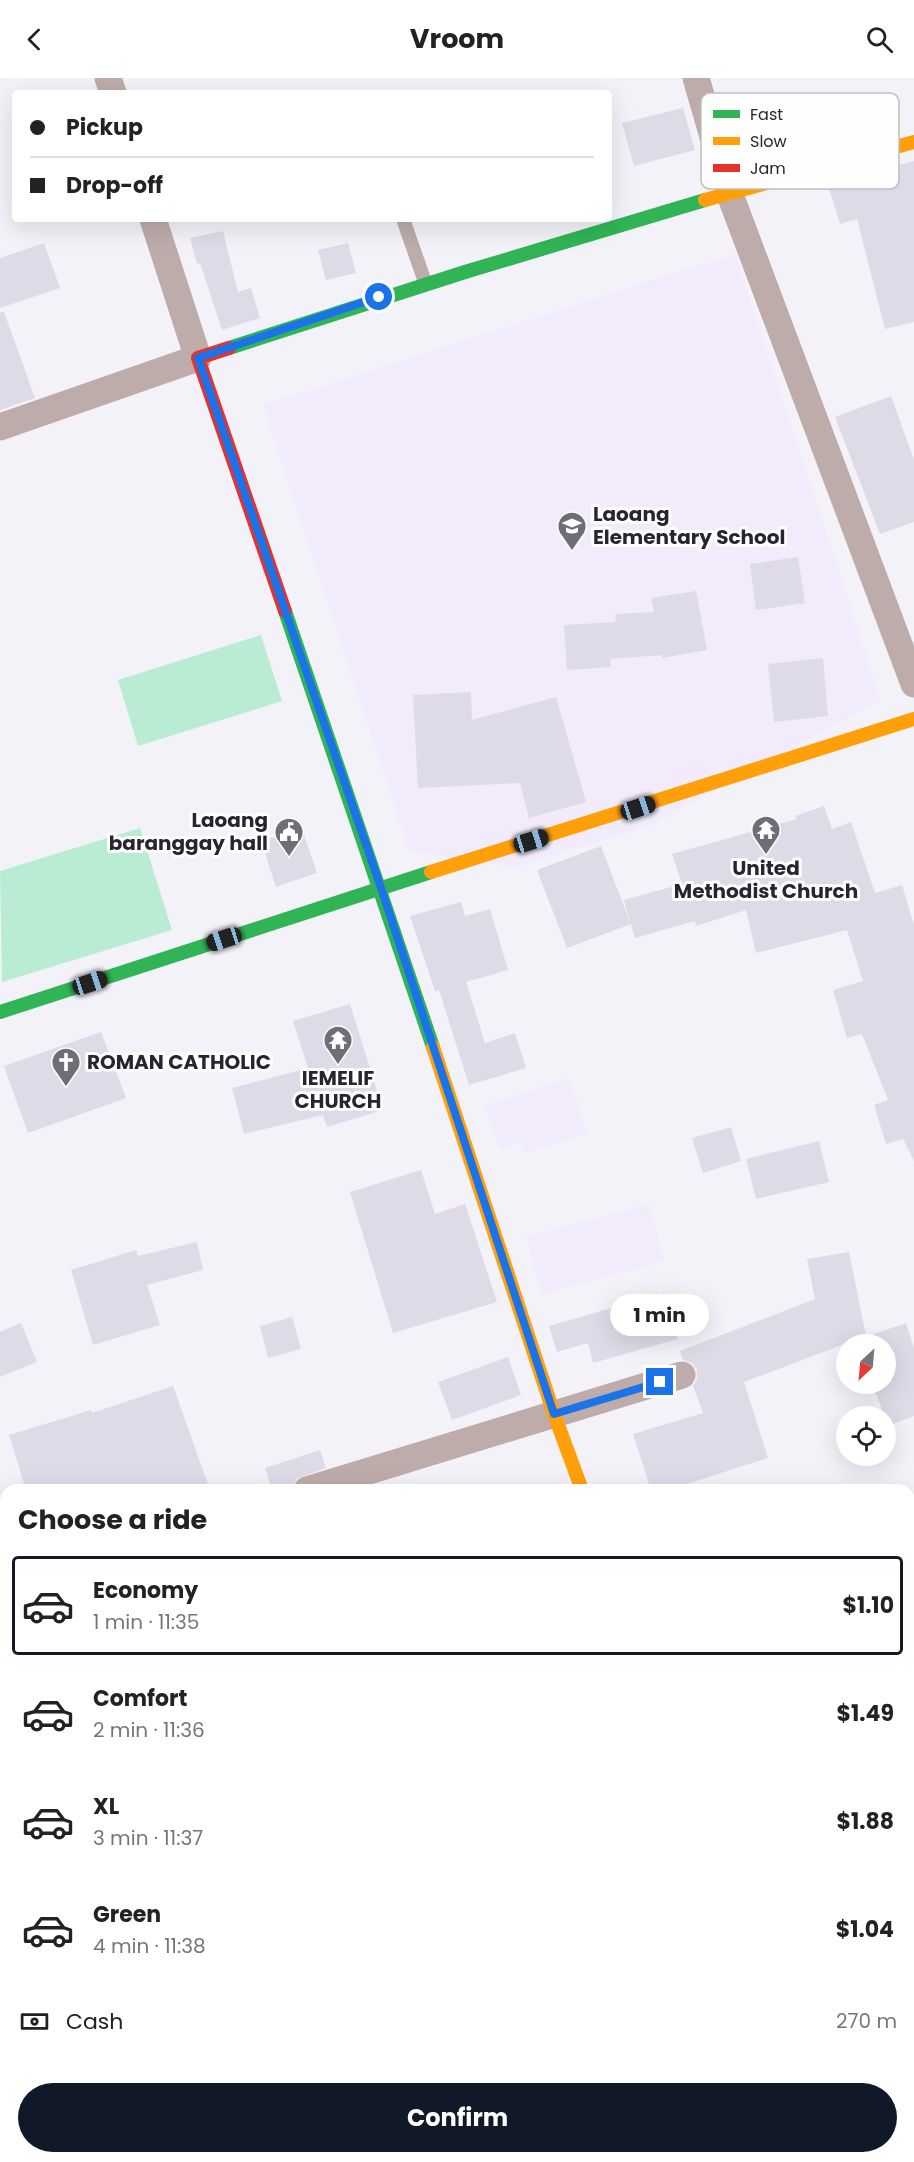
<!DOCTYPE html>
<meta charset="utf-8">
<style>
:root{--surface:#fff;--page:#f6f6f6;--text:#222;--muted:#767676;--line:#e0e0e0;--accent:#111827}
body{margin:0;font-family:Poppins,sans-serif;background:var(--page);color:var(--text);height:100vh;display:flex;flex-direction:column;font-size:22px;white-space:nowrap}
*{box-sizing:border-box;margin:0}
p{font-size:20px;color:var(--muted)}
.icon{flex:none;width:33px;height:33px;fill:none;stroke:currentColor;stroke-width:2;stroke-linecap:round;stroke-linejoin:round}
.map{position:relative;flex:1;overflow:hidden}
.drawer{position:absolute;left:0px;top:1406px;width:915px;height:680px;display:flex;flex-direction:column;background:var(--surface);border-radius:18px 18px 0 0;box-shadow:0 6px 24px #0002}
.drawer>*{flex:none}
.hud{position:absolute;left:12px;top:12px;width:600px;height:132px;border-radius:6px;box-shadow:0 6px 24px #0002;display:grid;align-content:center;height:132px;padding:0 18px;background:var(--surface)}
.needle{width:39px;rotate:206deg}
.fabs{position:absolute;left:836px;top:1256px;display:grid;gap:12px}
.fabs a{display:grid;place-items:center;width:60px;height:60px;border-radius:50%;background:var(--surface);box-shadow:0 6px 24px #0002;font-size:30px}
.end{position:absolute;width:27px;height:27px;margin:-14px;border:8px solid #1a73e8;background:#fff;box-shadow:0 0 0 3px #fff}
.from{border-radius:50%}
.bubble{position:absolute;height:42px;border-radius:21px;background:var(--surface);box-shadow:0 6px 24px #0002;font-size:20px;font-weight:700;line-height:42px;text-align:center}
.car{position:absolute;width:18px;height:36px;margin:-18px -9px;border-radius:8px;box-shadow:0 0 4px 2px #0007;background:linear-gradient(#222 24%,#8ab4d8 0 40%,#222 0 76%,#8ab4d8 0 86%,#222 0)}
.hud b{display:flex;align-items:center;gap:21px;height:57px;font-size:22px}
.hud b+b{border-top:2px solid var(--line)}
.hud i{width:15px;height:15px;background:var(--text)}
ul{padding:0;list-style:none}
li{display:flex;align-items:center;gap:18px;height:99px;margin:0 12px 9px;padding:0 6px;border:3px solid transparent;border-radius:6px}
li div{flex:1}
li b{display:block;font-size:22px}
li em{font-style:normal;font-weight:700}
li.selected{border-color:var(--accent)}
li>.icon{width:54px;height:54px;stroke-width:1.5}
h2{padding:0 18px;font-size:27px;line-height:72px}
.pay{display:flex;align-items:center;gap:15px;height:66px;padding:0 18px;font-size:22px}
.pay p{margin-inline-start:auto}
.button{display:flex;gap:12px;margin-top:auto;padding:12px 18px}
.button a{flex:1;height:69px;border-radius:36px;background:var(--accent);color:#fff;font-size:24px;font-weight:700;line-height:69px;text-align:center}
header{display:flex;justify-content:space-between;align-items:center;height:78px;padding:0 18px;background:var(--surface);font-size:27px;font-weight:700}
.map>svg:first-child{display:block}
.built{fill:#f1ebfb}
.green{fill:#b9ecd2}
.building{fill:#dedae7}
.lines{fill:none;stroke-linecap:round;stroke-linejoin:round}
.lane{stroke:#bdacaa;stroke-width:14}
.street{stroke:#bdacaa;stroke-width:27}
.fast{stroke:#30b455;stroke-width:14}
.slow{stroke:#ff9f0a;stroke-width:14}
.jam{stroke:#e5322d;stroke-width:14}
.route{stroke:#1a73e8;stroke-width:8}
.labels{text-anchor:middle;stroke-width:6;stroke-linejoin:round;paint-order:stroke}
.poi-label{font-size:20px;font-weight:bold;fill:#292530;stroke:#fefefe;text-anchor:start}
.key{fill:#fefefe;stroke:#bebdc0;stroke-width:1.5}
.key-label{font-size:16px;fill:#292530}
</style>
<header><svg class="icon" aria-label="back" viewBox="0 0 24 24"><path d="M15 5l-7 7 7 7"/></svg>Vroom<svg class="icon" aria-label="search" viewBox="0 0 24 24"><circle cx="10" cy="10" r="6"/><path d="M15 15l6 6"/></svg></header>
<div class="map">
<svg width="914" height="2084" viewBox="0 0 914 2084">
<rect width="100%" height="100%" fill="#f4f2f9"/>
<!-- built -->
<g class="built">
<path d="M735 176 881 622 647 749 515 789 409 773 263 327Z"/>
<path d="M569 1000 587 1055 525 1075 521 1064 500 1071 485 1027Z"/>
<path d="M649 1126 665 1183 542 1216 526 1159Z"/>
</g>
<!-- green -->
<g class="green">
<path d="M261 557 282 623 138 668 118 602Z"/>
<path d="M140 750 172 852 2 904 0 793Z"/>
</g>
<!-- building -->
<g class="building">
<path d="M683 30 695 72 634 88 622 45Z"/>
<path d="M914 83V244L885 251 857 141 840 146 828 107Z"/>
<path d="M223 153 238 214 251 210 260 240 222 252 200 185 197 186 190 160Z"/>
<path d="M44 165 60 210 0 230V180Z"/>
<path d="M348 165 356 195 326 202 318 172Z"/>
<path d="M0 234H4L35 320 0 332Z"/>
<path d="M891 318 914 382V444L880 456 835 339Z"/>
<path d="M798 479 805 525 756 532 750 486Z"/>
<path d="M696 513 707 572 662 580V577L610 581 611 589 567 592 564 547 616 544 615 536 654 534 651 520Z"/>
<path d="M823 580 828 638 774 644 768 586Z"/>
<path d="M471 614 472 642 556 619 586 724 529 740 520 705 418 710 413 617Z"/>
<path d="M824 728 832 751 851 744 875 815 902 807 914 847V1083L903 1061 886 1066 874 1027 888 1022 862 956 847 960 833 912 863 903 847 852 756 875 746 832 696 848 695 843 635 860 631 846 567 870 537 792 601 768 630 844 624 822 682 806 672 776 797 741 795 738Z"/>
<path d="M302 751 317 795 276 809 261 763Z"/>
<path d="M461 824 465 838 490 831 508 892 466 904 485 965 515 955 526 990 469 1007 439 912 435 913 410 838Z"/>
<path d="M350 926 383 1032 327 1049 323 1037 244 1056 232 1010 308 990 293 943Z"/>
<path d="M101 954 126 1020 28 1055 4 988Z"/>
<path d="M731 1049 741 1083 703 1095 692 1060Z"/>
<path d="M819 1063 829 1104 756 1121 746 1081Z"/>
<path d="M421 1092 435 1136 465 1126 497 1224 393 1255 350 1114Z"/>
<path d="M197 1164 203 1192 147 1207 160 1247 93 1267 71 1192 136 1172 138 1178Z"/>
<path d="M849 1174 866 1258 744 1304 768 1380 668 1412H651L633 1356 703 1335 693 1308 697 1301V1292L692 1285 683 1282 680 1273 815 1221 807 1181Z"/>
<path d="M664 1215 678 1261 593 1285 588 1265 557 1274 549 1248Z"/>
<path d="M292 1239 301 1271 268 1280 260 1248Z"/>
<path d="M21 1245 37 1284 0 1299V1254Z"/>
<path d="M906 1245 914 1270V1338L888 1348 872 1305H885V1266H857L856 1262Z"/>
<path d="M508 1279 521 1317 452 1342 438 1304Z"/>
<path d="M173 1308 210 1412H26L9 1357 91 1332 92 1335Z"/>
<path d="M320 1372 326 1390 296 1401 292 1412H272L265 1390Z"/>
</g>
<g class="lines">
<!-- lane -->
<path class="lane" d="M403 141 425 204"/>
<!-- street -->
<g class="street">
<path d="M108 0 113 15"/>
<path d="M696 0 729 114 914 606"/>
<path d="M0 349 198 280 153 141"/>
<path d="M307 1412 682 1297"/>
<path d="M0 1442 6 1461"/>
<path d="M909 1450 914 1448"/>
</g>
<!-- fast -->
<g class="fast">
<path d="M229 270 465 194 705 122"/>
<path d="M285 533 433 969"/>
<path d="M0 934 431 794"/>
</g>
<!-- slow -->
<g class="slow">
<path d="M705 122 914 64"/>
<path d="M431 794 914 641"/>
<path d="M433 969 554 1336 582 1412"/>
<path d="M785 2079 786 2084"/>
</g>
<!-- jam -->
<path class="jam" d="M229 270 198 280 285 533"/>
</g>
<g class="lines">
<!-- route -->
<path class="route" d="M379 219 198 280 381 810 554 1336 660 1304"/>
</g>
<!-- icons -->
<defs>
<g id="school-pin" transform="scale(1.5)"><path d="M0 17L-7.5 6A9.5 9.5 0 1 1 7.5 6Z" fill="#706d76" stroke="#fefefe"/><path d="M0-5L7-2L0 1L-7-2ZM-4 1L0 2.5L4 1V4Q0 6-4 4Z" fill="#fff"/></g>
<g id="temple-pin" transform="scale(1.5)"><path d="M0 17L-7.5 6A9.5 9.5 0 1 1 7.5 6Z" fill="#706d76" stroke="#fefefe"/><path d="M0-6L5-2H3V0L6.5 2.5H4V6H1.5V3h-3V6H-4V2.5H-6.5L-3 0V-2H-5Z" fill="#fff"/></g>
<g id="civic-pin" transform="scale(1.5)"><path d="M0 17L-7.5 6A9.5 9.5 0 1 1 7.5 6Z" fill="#706d76" stroke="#fefefe"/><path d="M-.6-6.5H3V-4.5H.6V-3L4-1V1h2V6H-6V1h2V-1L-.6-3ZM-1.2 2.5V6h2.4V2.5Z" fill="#fff"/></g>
<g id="church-pin" transform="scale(1.5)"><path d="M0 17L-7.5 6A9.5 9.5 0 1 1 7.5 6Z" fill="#706d76" stroke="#fefefe"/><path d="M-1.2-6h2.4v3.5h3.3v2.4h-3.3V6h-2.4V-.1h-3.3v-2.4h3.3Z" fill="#fff"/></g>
</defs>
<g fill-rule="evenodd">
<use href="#school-pin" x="572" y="448"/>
<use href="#temple-pin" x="766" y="752"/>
<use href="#civic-pin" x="289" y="754"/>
<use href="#temple-pin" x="338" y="962"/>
<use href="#church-pin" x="66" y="984"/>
</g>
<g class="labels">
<!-- poi labels -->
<g class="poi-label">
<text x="593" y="443">Laoang<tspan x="593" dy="23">Elementary School</tspan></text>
<text x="268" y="749" text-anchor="end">Laoang<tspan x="268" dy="23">baranggay hall</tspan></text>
<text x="766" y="797" text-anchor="middle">United<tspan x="766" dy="23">Methodist Church</tspan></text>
<text x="87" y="991">ROMAN CATHOLIC</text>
<text x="338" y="1007" text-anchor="middle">IEMELIF<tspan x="338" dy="23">CHURCH</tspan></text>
</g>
</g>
<!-- legend -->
<rect x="701" y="15" width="198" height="96" rx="9" class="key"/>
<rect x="713" y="32" width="27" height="8" fill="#30b455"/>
<rect x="713" y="59" width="27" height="8" fill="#ff9f0a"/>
<rect x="713" y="86" width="27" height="8" fill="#e5322d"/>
<g class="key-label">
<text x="750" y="42">Fast</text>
<text x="750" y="69">Slow</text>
<text x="750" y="96">Jam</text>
</g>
</svg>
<div class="fabs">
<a><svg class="needle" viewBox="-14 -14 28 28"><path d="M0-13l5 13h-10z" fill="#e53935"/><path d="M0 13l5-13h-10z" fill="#767676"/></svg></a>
<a><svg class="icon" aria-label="locate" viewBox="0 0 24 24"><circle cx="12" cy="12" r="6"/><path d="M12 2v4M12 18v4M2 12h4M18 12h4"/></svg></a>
</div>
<i class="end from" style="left:379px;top:219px"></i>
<i class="end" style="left:660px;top:1304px"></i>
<div class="bubble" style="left:610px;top:1216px;width:99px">1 min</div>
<i class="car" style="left:638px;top:730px;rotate:72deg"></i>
<i class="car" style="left:531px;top:763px;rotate:73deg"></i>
<i class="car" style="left:224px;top:861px;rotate:252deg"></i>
<i class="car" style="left:90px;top:905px;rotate:72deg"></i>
<div class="hud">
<b><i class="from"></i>Pickup</b>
<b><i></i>Drop-off</b>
</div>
<section class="drawer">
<h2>Choose a ride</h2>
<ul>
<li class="selected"><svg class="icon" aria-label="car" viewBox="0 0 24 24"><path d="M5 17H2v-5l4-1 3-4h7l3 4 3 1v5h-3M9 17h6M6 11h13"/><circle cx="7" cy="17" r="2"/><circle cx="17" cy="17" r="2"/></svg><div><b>Economy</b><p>1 min · 11:35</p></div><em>$1.10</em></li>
<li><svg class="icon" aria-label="car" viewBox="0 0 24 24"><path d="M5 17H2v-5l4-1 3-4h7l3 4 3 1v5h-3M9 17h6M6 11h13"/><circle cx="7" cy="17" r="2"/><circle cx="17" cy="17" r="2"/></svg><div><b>Comfort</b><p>2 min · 11:36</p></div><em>$1.49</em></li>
<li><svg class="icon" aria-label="car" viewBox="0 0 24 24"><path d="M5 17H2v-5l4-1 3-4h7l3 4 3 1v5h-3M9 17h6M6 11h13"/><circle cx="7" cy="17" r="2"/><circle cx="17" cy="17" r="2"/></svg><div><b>XL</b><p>3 min · 11:37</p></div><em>$1.88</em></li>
<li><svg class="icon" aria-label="car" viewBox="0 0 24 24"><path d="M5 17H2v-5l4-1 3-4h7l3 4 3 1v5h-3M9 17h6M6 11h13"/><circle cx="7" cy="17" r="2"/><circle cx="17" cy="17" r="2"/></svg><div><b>Green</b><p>4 min · 11:38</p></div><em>$1.04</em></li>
</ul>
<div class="pay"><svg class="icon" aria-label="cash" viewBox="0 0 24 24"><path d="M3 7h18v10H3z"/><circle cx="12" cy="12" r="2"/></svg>Cash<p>270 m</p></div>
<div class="button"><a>Confirm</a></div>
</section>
</div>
